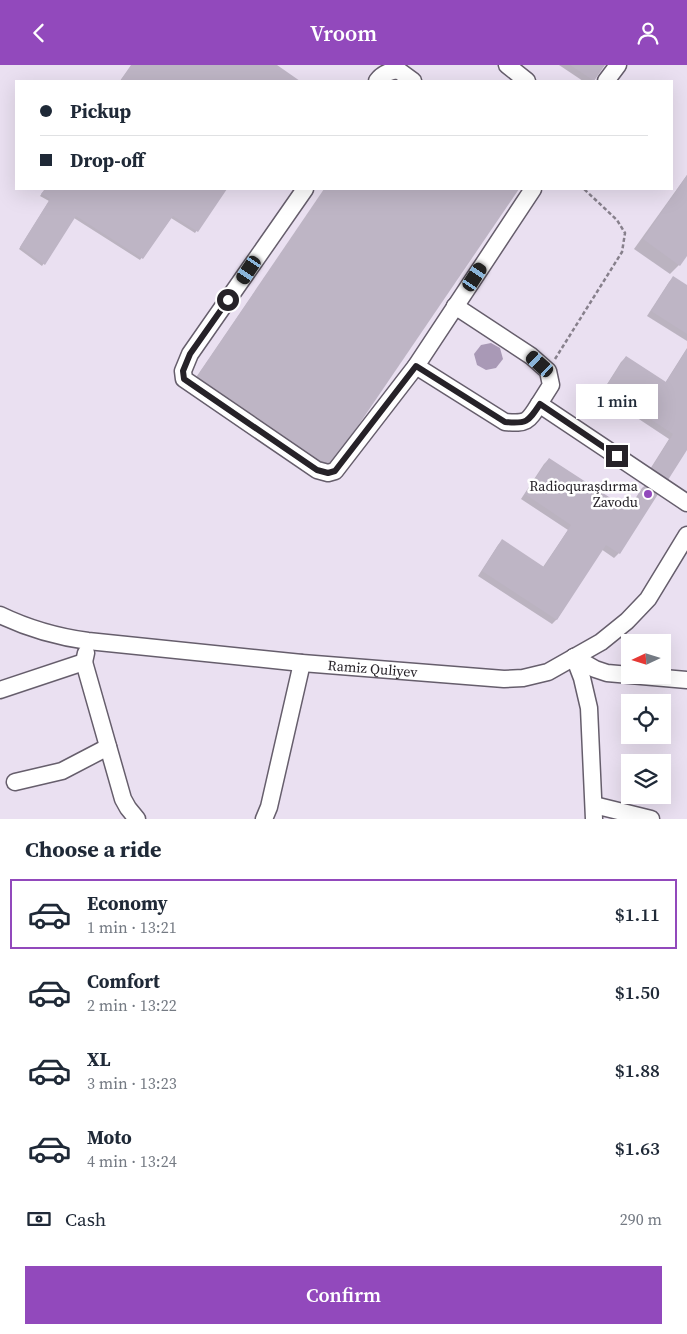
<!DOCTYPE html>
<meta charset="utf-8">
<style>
:root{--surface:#fff;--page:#f6f6f7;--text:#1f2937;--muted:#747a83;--line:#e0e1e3;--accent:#9249bc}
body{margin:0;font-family:"Source Serif 4",serif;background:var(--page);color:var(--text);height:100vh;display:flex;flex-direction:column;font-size:19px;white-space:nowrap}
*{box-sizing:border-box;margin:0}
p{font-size:16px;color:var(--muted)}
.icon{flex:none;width:28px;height:28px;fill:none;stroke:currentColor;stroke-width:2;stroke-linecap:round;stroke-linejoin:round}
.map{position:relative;height:754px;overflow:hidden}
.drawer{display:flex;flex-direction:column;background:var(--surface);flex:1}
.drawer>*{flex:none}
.top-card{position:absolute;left:15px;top:15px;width:658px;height:110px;border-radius:0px;box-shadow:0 5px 20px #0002;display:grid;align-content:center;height:110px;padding:0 25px;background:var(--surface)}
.needle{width:32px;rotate:266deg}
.fabs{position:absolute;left:621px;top:569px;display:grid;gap:10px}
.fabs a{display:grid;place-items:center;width:50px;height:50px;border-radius:0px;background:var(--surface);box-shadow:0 5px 20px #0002;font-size:25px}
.end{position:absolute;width:22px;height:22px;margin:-11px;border:6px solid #262228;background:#fff;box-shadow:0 0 0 2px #fff}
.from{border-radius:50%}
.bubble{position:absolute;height:35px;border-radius:0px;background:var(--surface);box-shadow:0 5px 20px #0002;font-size:16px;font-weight:600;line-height:35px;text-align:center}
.car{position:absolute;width:15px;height:30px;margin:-15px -8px;border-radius:6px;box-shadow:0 0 4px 1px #0007;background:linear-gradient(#222 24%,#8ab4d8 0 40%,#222 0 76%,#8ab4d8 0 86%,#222 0)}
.top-card b{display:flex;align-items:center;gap:18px;height:48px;font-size:19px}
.top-card b+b{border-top:1px solid var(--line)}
.top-card i{width:12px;height:12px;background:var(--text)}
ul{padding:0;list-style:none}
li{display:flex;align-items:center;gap:15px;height:70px;margin:0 10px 8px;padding:0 15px;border:2px solid transparent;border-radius:0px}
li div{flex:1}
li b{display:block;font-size:19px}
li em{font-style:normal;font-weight:600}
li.selected{border-color:var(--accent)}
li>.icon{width:45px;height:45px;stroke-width:1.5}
h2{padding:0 25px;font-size:22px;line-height:60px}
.pay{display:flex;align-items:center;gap:12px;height:55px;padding:0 25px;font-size:19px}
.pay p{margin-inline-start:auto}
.cta{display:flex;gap:10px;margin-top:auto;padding:10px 25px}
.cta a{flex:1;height:58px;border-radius:0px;background:var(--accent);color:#fff;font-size:20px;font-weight:600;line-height:58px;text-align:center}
header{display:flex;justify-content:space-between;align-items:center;height:65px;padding:0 25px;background:var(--accent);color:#fff;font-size:22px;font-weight:600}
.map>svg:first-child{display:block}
.water{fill:#a999b6}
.shadow{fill:#0003}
.building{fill:#beb5c5}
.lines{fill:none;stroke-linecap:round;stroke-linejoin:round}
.minor-casing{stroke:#665e6c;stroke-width:19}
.path{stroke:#87808c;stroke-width:2.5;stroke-dasharray:4 2.5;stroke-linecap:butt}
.minor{stroke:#fff;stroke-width:16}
.route{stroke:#262228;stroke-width:6}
.poi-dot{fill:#9249bc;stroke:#fff;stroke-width:2}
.labels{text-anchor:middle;stroke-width:5;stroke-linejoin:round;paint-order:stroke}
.poi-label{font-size:14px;fill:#262228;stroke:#fff;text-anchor:end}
.street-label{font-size:14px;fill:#262228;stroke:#fff}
</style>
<header><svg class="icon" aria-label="back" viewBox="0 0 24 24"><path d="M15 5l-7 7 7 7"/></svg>Vroom<svg class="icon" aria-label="person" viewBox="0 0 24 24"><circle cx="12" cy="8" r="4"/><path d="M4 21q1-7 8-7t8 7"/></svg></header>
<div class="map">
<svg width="687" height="754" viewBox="0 0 687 754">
<rect width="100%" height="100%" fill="#eae0f1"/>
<!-- water -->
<path class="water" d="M491 278 500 283 503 294 496 303 486 305 477 300 474 289 481 280Z"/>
<!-- shadow -->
<g class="shadow">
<path d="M132 0H277L276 1 298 16H120Z"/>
<path d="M559 0H603L592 16H583Z"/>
<path d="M687 110V189L679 200 670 209 634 184Z"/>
<path d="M45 124H226L195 168 171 153 140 195 74 153 42 201 19 184 49 136 40 131Z"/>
<path d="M325 124H518L327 403 196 313Z"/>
<path d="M673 213 687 222V276L647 251 669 217Z"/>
<path d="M687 283V383L667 414 662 419 647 409 669 374 601 329 621 297 626 292 665 318Z"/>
<path d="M549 394 628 445 642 423 647 419 619 488 614 493 601 484 557 554 552 559 478 511 498 480 502 476 543 502 568 465 521 434 544 399Z"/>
</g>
<!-- building -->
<g class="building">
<path d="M131 0H277L300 16H120Z"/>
<path d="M570 0H605L594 16Z"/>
<path d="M687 110V191L680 201 643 174Z"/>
<path d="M45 124H227L198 167 173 151 143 194 76 151 45 200 20 182 50 134 41 129Z"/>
<path d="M324 124H519L330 402 197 311Z"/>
<path d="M673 211 687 220V269L651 246Z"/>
<path d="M687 284V385L668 415 651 404 673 369 604 324 626 291 666 317Z"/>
<path d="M549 393 629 445 647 417 660 426 620 489 606 480 557 555 482 506 502 474 544 502 571 460 525 429Z"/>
</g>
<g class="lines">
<!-- minor casing -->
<g class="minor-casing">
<g id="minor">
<path d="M507 0 527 16"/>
<path d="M377 16C382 9 389 6 398 5L413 16"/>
<path d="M606 16 618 0"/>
<path d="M305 124 190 289 183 306 184 314 317 405 328 408 335 406 416 301 533 124"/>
<path d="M455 241 531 291 548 306 551 320 539 339 687 438"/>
<path d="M416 301 505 357C527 359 528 357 539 339"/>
<path id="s1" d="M0 550C27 563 58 572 88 576L302 598 504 614 523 613 548 607 601 577 627 556 648 534 687 470"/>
<path d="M574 592 582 613 589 643 594 754"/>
<path d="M574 592 595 604 607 608 687 615"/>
<path d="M84 597 123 734 128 743 137 754"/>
<path d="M0 625 84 597 86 588"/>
<path d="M15 717 62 706 108 682"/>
<path d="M594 740 651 754"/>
<path d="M264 754 269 742 302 598"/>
</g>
</g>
<!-- path -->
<path class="path" d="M555 294 622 187 625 168 617 155 584 124"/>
<!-- minor -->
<use href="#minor" class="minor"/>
</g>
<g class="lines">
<!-- route -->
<path class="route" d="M228 235 190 289 183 306 184 314 317 405 328 408 335 406 416 301 505 357C527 359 528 357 540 339L617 391"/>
</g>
<!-- markers -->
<circle class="poi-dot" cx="648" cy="429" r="5"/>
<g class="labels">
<!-- poi labels -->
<g class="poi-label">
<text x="638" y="426">Radioquraşdırma<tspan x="638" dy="16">Zavodu</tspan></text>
</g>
<!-- street labels -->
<g class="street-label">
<text dy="5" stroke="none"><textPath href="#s1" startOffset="378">Ramiz Quliyev</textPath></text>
</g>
</g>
</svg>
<div class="fabs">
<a><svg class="needle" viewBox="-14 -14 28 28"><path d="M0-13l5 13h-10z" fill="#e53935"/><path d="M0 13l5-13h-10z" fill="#747a83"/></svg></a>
<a><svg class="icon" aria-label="locate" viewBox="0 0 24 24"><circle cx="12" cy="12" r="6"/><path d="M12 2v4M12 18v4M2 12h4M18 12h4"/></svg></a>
<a><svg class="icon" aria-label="layers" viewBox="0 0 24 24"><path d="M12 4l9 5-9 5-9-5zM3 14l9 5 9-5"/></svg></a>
</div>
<i class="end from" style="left:228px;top:235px"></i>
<i class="end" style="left:617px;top:391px"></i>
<div class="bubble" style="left:576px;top:319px;width:82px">1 min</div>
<i class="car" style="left:249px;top:205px;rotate:214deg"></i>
<i class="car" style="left:475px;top:212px;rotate:33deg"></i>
<i class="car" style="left:540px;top:299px;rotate:312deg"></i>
<div class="top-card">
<b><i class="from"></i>Pickup</b>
<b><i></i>Drop-off</b>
</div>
</div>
<section class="drawer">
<h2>Choose a ride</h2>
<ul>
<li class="selected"><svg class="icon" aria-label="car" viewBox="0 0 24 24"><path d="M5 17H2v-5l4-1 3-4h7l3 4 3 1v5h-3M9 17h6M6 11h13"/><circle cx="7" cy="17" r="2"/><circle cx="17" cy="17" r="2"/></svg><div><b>Economy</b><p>1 min · 13:21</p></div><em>$1.11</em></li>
<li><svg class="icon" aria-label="car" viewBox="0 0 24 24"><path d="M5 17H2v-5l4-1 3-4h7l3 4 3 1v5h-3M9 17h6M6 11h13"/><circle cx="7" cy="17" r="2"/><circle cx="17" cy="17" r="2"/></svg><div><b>Comfort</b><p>2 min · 13:22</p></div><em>$1.50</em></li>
<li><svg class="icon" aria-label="car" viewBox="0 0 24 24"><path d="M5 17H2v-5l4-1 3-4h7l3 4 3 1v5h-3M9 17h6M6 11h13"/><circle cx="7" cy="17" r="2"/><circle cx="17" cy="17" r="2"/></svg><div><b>XL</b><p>3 min · 13:23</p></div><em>$1.88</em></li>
<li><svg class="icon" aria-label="car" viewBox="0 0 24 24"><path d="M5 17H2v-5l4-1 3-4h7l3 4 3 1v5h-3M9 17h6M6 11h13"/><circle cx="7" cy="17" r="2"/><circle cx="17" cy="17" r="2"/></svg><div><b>Moto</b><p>4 min · 13:24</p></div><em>$1.63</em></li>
</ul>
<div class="pay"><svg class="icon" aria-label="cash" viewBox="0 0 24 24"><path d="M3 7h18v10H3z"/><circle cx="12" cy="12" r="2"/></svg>Cash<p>290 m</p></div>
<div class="cta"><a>Confirm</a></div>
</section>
